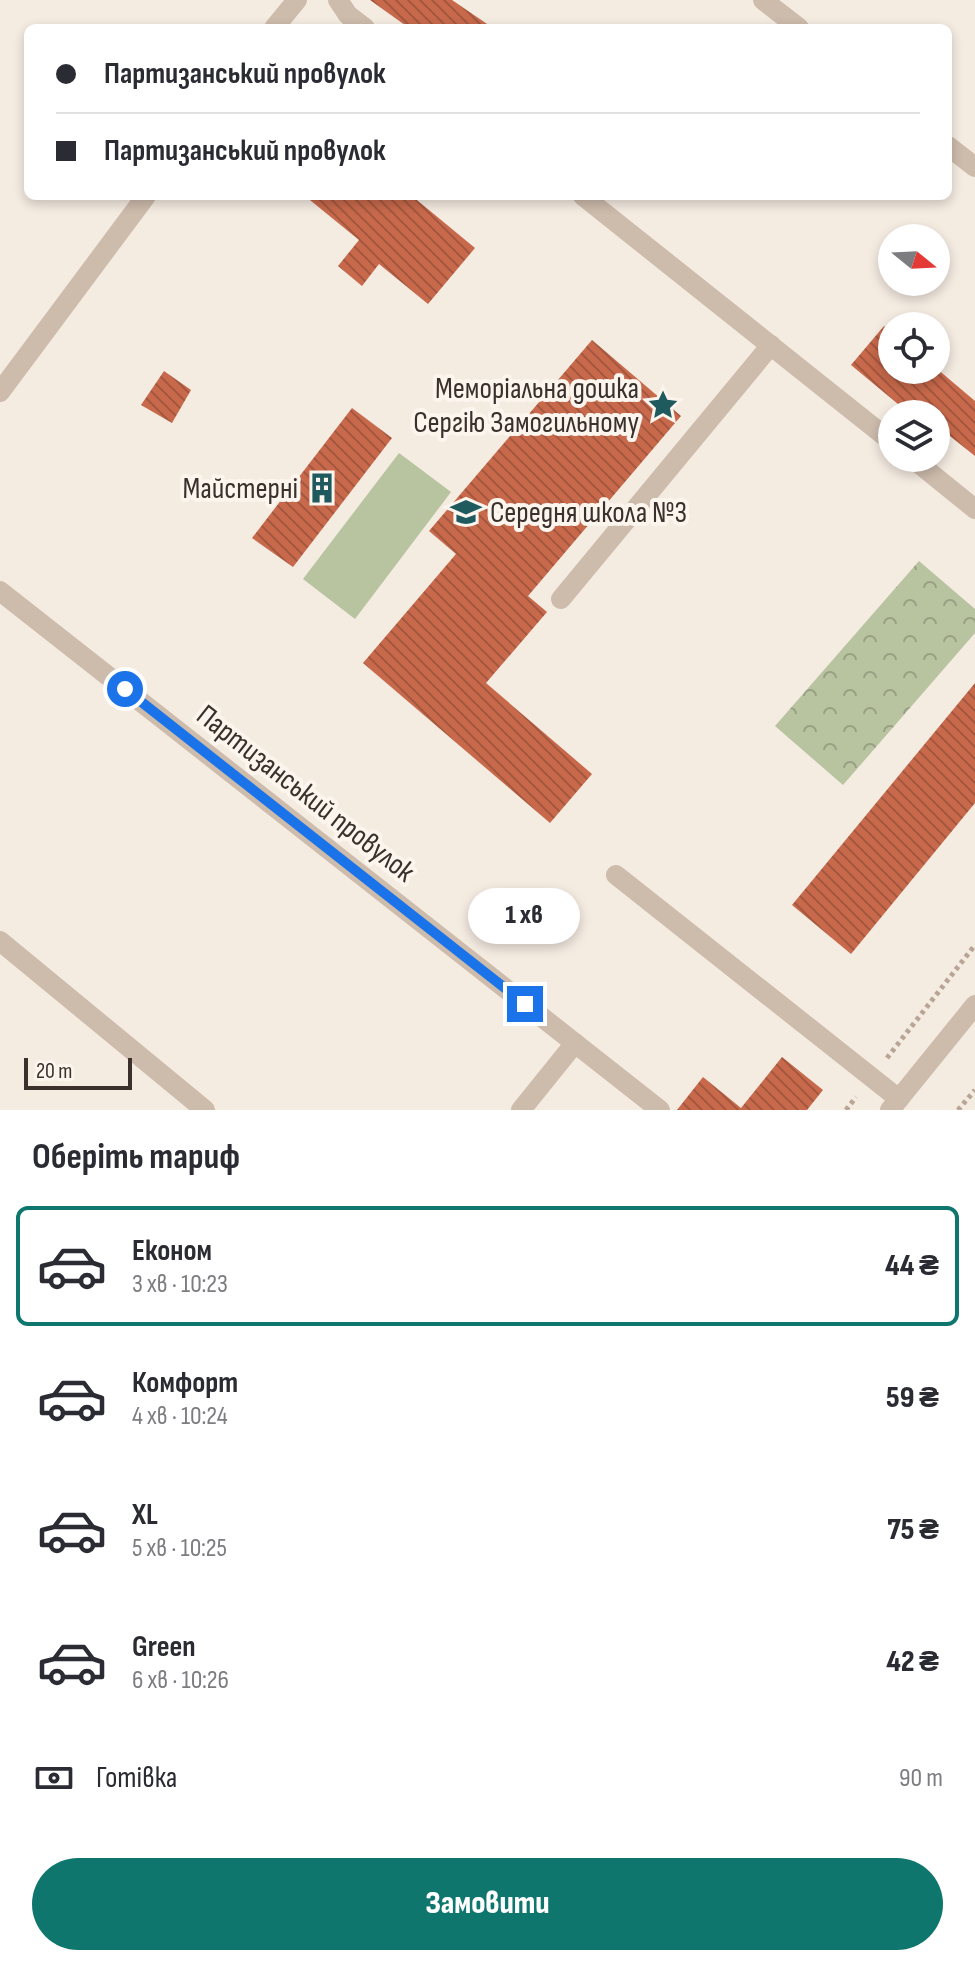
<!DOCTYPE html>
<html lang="uk">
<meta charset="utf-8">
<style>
:root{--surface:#fff;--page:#f2f2f3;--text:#2b2b33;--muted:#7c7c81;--line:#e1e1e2;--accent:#0f766e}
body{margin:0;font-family:"Sofia Sans Condensed",sans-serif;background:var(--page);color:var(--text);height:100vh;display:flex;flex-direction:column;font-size:30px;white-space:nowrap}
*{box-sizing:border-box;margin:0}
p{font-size:26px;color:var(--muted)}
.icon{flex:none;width:44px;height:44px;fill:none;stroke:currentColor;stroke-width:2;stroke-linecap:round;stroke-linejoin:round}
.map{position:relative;height:1110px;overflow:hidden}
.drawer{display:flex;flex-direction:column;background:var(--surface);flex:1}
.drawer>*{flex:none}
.hud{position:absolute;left:24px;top:24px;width:928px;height:176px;border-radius:12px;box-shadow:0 4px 12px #0003;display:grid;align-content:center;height:176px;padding:0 32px;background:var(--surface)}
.needle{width:52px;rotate:108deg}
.fabs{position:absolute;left:878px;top:224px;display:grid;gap:16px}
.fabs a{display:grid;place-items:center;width:72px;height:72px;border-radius:50%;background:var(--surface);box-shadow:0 4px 12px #0003;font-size:40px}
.scale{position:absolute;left:24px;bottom:20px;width:108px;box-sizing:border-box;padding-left:8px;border:4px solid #3b302b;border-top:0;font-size:22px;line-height:28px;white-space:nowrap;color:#3b302b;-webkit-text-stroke:6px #fbf5ee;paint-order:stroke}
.end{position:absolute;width:36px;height:36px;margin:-18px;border:10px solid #1a73e8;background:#fff;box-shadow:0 0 0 4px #fff}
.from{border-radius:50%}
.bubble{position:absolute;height:56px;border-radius:28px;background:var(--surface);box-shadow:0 4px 12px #0003;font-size:26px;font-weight:800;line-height:56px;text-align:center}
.hud b{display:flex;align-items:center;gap:28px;height:76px;font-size:30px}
.hud b+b{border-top:2px solid var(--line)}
.hud i{width:20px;height:20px;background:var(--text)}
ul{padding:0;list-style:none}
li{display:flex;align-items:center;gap:24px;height:120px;margin:0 16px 12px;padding:0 16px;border:4px solid transparent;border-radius:12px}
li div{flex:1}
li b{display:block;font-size:30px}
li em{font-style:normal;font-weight:800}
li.on{border-color:var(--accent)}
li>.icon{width:72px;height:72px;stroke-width:1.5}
h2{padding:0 32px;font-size:36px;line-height:96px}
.pay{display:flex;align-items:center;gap:20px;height:88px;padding:0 32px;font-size:30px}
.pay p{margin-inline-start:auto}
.cta{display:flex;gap:16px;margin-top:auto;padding:16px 32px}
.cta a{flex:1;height:92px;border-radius:48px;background:var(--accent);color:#fff;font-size:32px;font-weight:800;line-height:92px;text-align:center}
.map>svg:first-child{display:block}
.green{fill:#b8c4a0}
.forest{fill:url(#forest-crowns)}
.building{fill:url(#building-back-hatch)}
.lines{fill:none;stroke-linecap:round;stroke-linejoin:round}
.path{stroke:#b9a596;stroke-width:5;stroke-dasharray:4 4;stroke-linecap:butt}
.minor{stroke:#cdbbac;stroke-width:20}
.route{stroke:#1a73e8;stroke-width:10}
.labels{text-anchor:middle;stroke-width:8;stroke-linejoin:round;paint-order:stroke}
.poi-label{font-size:30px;fill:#3b302b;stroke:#fbf5ee;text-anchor:end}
.street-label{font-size:30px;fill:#3b302b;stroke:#fbf5ee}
</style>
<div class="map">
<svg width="975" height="1110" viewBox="0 0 975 1110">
<defs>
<pattern id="forest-crowns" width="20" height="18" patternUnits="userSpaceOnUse" patternTransform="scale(2)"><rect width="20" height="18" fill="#b8c4a0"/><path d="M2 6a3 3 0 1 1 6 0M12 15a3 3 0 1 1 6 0" fill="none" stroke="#97a083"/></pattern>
<pattern id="building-back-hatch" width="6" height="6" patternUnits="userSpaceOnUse" patternTransform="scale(2)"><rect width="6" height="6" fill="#c8694b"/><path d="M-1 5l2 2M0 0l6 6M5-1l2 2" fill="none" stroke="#a4573f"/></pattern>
</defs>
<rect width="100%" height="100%" fill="#f4ebe1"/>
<!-- green -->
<path class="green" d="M399 453 451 492 355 619 303 579Z"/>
<!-- forest -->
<path class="forest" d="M919 561 975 609V633L843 785 775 726Z"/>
<!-- building -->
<g class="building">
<path d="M370 0H452L493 28H409Z"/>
<path d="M305 196H412L475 248 428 304 379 264 362 286 338 266 359 240Z"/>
<path d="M884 326 892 332V370L936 368 975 401V456L936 425V414H910L851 365Z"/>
<path d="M592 340 681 416 528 596 547 612 486 683 592 774 550 823 363 663 456 554 429 531Z"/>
<path d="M164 371 191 390 172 423 141 405Z"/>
<path d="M352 408 392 438 293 567 252 538Z"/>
<path d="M975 683V803L851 954 792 905Z"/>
<path d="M782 1057 823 1090 807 1110H677L703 1077 741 1108Z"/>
</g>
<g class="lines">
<!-- path -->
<g class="path">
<path d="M887 1058 975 945"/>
<path d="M846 1110 856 1097"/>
<path d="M958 1110 975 1090"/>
</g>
<!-- minor -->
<g class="minor">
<path d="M338 0 348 15 365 28"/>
<path d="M763 0 799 28"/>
<path d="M274 28 297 0"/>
<path d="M948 146 975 167"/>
<path d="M583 196 892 442"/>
<path d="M0 392 146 196"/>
<path d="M912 458 975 509"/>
<path d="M0 591 660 1110"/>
<path d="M561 599 771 345"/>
<path d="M616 875 899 1099"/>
<path d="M0 941 205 1110"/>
<path d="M521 1110 575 1043"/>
<path d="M890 1110 975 1005"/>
</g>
</g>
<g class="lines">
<!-- route -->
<path class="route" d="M125 689 525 1004"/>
</g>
<!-- icons -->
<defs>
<g id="sight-bare" transform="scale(2.4)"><path d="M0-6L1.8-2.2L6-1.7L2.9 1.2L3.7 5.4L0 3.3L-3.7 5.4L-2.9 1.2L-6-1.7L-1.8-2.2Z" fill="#1f5a5e" stroke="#fbf5ee" stroke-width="2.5" paint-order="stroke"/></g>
<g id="building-bare" transform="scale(2.4)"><path d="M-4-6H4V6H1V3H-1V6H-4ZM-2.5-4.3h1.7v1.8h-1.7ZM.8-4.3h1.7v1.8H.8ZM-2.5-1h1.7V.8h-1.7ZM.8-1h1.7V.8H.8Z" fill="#1f5a5e" stroke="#fbf5ee" stroke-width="2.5" paint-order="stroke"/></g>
<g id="school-bare" transform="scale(2.4)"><path d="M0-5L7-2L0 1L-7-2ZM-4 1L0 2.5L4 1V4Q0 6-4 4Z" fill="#1f5a5e" stroke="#fbf5ee" stroke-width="2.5" paint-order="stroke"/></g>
</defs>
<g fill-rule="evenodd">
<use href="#sight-bare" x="663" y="405"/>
<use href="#building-bare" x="322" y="488"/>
<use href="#school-bare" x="466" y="512"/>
</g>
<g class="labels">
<!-- poi labels -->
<g class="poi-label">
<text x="639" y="398">Меморіальна дошка<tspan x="639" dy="34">Сергію Замогильному</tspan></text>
<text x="298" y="498">Майстерні</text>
<text x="490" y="522" text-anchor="start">Середня школа №3</text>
</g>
<!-- street labels -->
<g class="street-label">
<text transform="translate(306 793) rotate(38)" y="10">Партизанський провулок</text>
</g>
</g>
</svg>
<div class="fabs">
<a><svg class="needle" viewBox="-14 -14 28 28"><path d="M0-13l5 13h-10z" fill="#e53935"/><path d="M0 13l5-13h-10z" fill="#7c7c81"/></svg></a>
<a><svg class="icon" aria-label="locate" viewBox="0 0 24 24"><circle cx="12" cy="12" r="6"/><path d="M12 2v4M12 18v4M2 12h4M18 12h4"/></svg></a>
<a><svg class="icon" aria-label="layers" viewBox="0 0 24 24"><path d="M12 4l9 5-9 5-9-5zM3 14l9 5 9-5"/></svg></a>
</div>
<div class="scale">20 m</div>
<i class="end from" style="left:125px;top:689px"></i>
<i class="end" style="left:525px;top:1004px"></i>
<div class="bubble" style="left:468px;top:888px;width:112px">1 хв</div>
<div class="hud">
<b><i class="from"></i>Партизанський провулок</b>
<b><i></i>Партизанський провулок</b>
</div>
</div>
<section class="drawer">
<h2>Оберіть тариф</h2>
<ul>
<li class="on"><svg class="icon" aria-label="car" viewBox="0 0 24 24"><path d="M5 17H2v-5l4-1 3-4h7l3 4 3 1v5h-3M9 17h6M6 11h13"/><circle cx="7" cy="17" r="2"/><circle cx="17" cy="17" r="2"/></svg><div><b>Економ</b><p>3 хв · 10:23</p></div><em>44 ₴</em></li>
<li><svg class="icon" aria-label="car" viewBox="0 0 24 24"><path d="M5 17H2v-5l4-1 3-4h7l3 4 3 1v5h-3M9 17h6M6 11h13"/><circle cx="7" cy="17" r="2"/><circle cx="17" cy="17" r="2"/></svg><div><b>Комфорт</b><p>4 хв · 10:24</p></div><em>59 ₴</em></li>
<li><svg class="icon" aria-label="car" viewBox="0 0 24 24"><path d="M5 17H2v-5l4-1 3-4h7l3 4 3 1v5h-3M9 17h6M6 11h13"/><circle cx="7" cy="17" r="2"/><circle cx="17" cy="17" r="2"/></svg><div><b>XL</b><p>5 хв · 10:25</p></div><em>75 ₴</em></li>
<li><svg class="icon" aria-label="car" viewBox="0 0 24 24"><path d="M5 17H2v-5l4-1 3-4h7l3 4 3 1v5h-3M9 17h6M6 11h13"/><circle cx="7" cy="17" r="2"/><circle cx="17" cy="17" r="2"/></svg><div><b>Green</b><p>6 хв · 10:26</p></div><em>42 ₴</em></li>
</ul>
<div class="pay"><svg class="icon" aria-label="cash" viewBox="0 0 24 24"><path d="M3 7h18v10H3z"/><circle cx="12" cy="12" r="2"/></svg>Готівка<p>90 m</p></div>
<div class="cta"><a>Замовити</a></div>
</section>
